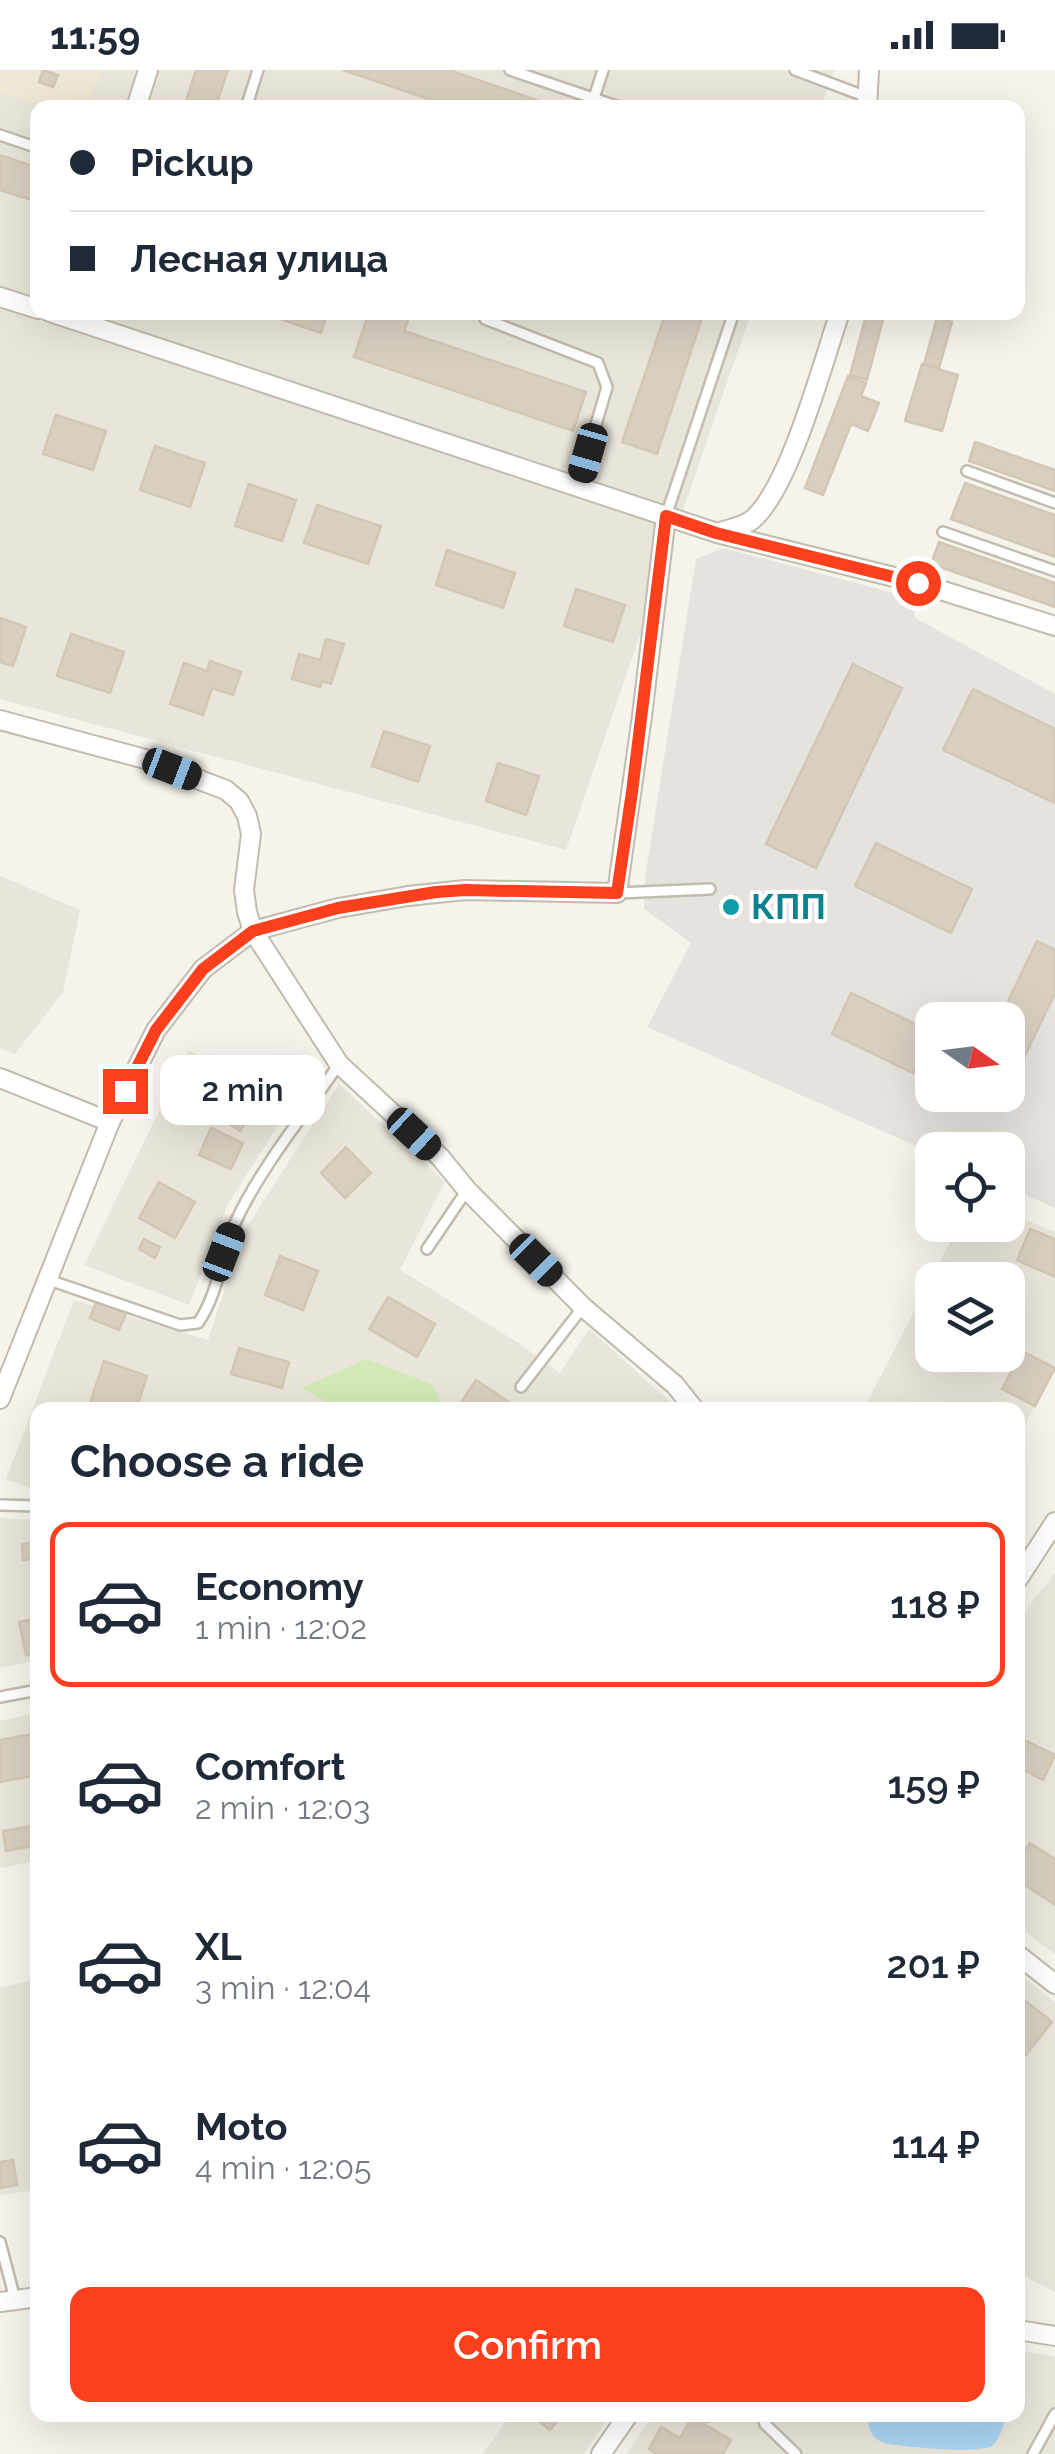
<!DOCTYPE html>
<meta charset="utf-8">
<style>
:root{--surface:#fff;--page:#f2f2f3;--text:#1f2937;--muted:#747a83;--line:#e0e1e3;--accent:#fc3f1d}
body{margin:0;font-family:Raleway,sans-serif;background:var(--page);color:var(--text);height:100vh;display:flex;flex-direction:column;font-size:38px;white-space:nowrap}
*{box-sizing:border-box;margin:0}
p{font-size:32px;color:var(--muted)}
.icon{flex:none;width:55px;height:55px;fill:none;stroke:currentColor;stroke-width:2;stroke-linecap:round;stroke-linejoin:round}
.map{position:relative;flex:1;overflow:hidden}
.drawer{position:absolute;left:30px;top:1332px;width:995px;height:1020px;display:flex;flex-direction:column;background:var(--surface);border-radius:20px;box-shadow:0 10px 40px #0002}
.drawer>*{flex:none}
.guide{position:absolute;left:30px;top:30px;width:995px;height:220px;border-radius:20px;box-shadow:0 10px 40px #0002;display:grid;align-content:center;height:220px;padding:0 40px;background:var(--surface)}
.needle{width:65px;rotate:104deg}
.tools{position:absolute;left:915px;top:932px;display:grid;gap:20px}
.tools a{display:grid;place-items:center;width:110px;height:110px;border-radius:20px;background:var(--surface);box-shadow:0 10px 40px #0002;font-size:50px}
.end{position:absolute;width:45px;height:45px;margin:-22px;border:12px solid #fc3f1d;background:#fff;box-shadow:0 0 0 5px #fff}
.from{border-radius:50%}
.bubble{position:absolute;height:70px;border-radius:20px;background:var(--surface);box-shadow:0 10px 40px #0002;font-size:32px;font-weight:600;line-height:70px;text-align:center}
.car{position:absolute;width:30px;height:60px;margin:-30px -15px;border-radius:12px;box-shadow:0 0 8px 2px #0007;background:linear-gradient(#222 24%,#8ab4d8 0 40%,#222 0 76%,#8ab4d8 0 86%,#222 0)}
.guide b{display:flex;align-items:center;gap:35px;height:95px;font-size:38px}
.guide b+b{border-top:2px solid var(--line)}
.guide i{width:25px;height:25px;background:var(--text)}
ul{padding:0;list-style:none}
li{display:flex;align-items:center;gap:30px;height:165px;margin:0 20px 15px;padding:0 20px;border:5px solid transparent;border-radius:20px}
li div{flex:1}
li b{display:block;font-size:38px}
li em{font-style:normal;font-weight:600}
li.selected{border-color:var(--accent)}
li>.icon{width:90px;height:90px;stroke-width:1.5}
h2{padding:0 40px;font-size:45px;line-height:120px}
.action{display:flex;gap:20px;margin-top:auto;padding:20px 40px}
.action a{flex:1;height:115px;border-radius:20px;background:var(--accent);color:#fff;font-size:40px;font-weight:600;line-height:115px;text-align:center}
.status{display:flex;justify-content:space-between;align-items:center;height:70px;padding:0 50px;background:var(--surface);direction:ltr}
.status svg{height:28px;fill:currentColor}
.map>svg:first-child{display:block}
.residential{fill:#eae5da;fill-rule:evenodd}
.industrial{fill:#e6e2dd;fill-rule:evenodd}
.education{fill:#efe8d6}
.green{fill:#d2eab5}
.water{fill:#a9d4f2}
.building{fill:#d8cfc1;stroke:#d3c7b4;stroke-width:2.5}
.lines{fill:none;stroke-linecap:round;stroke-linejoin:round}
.lane-casing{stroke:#c2bbae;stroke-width:14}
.street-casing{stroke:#c2bbae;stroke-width:22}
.lane{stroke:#fff;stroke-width:9}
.street{stroke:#fff;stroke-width:18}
.route{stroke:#fc3f1d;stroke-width:12}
.culture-dot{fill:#0f9aa8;stroke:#fff;stroke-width:4}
.labels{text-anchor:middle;stroke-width:8;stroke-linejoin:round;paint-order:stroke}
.culture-label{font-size:35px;font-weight:bold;fill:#0d838f;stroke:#fff;text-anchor:start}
</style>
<div class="status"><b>11:59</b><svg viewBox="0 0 49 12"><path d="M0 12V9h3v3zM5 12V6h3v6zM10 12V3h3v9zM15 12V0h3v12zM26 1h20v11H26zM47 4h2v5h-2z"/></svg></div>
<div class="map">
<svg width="1055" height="2384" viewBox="0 0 1055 2384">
<rect width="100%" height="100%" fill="#f6f3ec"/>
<!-- residential -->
<g class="residential">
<path d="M0 0H834L821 38H38V242L751 243 566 780 0 629Z"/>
<path d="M0 806 80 840 63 922 15 984 0 978Z"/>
<path d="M189 980 286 1043 228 1134 189 1235 84 1195Z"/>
<path d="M339 1014 445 1112 400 1200 517 1272 560 1303 589 1259 674 1335 676 1340H38L37 1421 6 1409 74 1230 208 1270 244 1161Z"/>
<path d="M1008 1142 1055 1162V1294L1018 1370V1340H863L959 1155H1008ZM932 1210H1008V1285H932Z"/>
<path d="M0 1448 37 1450V1590L0 1598Z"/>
<path d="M1055 1503V1884L1018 1856V1550Z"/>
<path d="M37 1643V1790L4 1798 0 1797V1651Z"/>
<path d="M1018 1903 1055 1932V2222L1018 2203Z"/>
<path d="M37 1909V2120L0 2125V1918Z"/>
<path d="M1018 2281 1055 2286V2384H626L654 2345H1018Z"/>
<path d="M510 2345H610L584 2384H483Z"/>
</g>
<!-- industrial -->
<path class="industrial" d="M724 478 912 528 915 548 1055 624V1138L1008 1117V1080H932V1083L647 957 691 873 644 839 645 807 696 489ZM932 950H1008V1025H932Z"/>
<!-- education -->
<path class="education" d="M0 0H101L88 37H48L0 22Z"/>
<!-- green -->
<path class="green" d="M366 1289 432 1314 444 1340H336L338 1338 301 1318Z"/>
<!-- water -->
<path class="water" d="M868 2345H1005V2347C1003 2357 1000 2369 992 2376 976 2384 910 2377 888 2374 872 2369 868 2362 868 2345Z"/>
<!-- building -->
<g class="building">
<path d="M43 0 58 5 53 17 39 12Z"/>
<path d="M196 0H228L215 38H184Z"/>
<path d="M343 0H449L560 38H455Z"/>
<path d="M0 85 38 98V132L0 120Z"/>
<path d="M260 242H328L321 263Z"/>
<path d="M369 242H411L404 261 586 322 573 361 354 287Z"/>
<path d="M666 242H704L657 384 622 372Z"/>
<path d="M867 242H885L867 310 850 305Z"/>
<path d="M937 248 952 252 939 298 924 294Z"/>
<path d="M922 294 958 305 942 361 905 351Z"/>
<path d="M848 306 866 313 861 326 879 333 868 361 851 354 823 425 805 418Z"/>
<path d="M56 345 106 361 93 400 43 384Z"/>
<path d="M975 372 1055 400V421L969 391Z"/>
<path d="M155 376 205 393 190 437 140 420Z"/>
<path d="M965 413 1055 445V487L951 449Z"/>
<path d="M249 414 296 430 282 471 235 456Z"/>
<path d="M317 435 381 456 368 494 304 473Z"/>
<path d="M939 472 1055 513V537L931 494Z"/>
<path d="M447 480 515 503 503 538 436 515Z"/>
<path d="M576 519 625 535 613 572 564 556Z"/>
<path d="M0 548 26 557 13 596 0 592Z"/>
<path d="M71 564 124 582 110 623 57 606Z"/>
<path d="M326 569 344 574 331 614 322 611 320 617 292 609 299 584 320 590Z"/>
<path d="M210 591 241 602 233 625 212 618 203 645 170 634 184 593 207 601Z"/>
<path d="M853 594 902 618 816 798 766 774Z"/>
<path d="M973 619 1055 659V733L943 680Z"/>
<path d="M384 661 430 676 418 712 372 696Z"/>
<path d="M498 693 539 706 526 745 486 731Z"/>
<path d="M876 773 972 819 951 863 855 816Z"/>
<path d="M727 829 739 832 735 845 724 842Z"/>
<path d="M1037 871 1055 880V923L1012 1013 1008 1011V950H999Z"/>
<path d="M851 923 932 962 913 1003 832 964Z"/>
<path d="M236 1015 260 1030 240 1061 216 1045Z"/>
<path d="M211 1058 243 1073 231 1099 199 1085Z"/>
<path d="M346 1077 371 1103 345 1128 321 1103Z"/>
<path d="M159 1112 195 1132 175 1168 139 1148Z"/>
<path d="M1030 1159 1055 1169V1207L1017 1190Z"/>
<path d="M144 1169 160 1177 155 1188 139 1179Z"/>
<path d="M280 1186 318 1201 303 1240 265 1225Z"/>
<path d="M388 1227 435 1254 417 1287 369 1259Z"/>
<path d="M97 1229 127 1241 119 1260 90 1248Z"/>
<path d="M239 1278 289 1292 282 1318 231 1304Z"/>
<path d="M1022 1281 1055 1298 1035 1336 1002 1319Z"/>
<path d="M104 1291 147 1306 136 1340H100L89 1336Z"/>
<path d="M476 1310 515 1336 512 1340H475L462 1331Z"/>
<path d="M38 1472V1488L23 1490 22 1474Z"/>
<path d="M38 1548V1583L26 1585 19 1552Z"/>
<path d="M38 1663V1705L0 1712V1670Z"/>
<path d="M1018 1667 1055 1685 1043 1710 1018 1697Z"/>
<path d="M38 1755V1775L6 1781 3 1761Z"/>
<path d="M1030 1773 1055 1789V1835L1018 1810V1791Z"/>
<path d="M1018 1925 1052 1952 1026 1985 1018 1978Z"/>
<path d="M13 2090 17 2115 0 2118V2092Z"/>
<path d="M531 2345H562L550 2360Z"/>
<path d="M692 2347 731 2370 723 2384H656L649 2379 661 2357 680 2368Z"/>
</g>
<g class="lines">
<!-- lane casing -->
<g class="lane-casing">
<g id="lane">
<path d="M510 0 622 38"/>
<path d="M795 0 867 27"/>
<path d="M594 28 603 0"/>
<path d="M246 38 258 0"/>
<path d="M0 65 38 78"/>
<path d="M482 242 485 249 598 293 607 317 578 416"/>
<path d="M967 401 1055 433"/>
<path d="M666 446 734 242"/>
<path d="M943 462 1055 501"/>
<path d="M618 823 710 819"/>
<path d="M427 1179 467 1120"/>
<path d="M49 1210 180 1255 198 1253C219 1223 221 1184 236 1151 260 1099 306 1042 339 994"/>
<path d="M521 1317 583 1237"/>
<path d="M0 1435 38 1436"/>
<path d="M0 1627 38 1620"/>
<path d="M0 2172 15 2229"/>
<path d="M762 2345 765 2354 796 2384"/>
<path d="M708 2346 709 2345"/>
<path d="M1033 2384 1055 2344"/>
</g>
</g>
<!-- street casing -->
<g class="street-casing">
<g id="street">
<path d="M136 38 148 0"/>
<path d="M867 38 869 0"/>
<path d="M0 227 38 239"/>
<path d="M50 242 717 463 918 513 1055 556"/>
<path d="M717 463C728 459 744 457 753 449 790 417 823 292 840 242"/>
<path d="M0 650 145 689 226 720 239 731 247 746 251 764 244 820 247 842 253 861 339 994 440 1087 467 1120 583 1237 675 1315 695 1340"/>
<path d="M0 1008 110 1052"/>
<path d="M0 1329 110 1052 156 960 203 899 253 861 338 838 408 826 465 820 617 823 642 646 666 446"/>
<path d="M1018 1509 1055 1452"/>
<path d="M1018 1885 1055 1914"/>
<path d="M0 2232 38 2227"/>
<path d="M1018 2260 1055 2266"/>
<path d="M601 2384 628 2345"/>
</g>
</g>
<!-- lane -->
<use href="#lane" class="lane"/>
<!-- street -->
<use href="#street" class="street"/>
</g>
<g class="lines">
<!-- route -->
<path class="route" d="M125 1021 156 960 203 899 253 861 338 838 436 822 465 820 617 823 632 722 666 446 716 463 918 513"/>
</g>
<!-- markers -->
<circle class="culture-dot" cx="731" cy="837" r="10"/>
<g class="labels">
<!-- culture labels -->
<g class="culture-label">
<text x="751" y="849">КПП</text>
</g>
</g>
</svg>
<div class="tools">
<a><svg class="needle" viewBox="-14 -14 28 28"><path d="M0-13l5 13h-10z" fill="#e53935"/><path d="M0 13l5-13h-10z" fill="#747a83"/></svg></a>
<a><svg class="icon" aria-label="locate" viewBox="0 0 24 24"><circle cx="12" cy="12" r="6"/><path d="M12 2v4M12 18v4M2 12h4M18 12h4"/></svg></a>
<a><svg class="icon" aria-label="layers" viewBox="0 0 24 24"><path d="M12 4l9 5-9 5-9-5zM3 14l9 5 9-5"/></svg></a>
</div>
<i class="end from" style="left:918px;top:513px"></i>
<i class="end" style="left:125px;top:1021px"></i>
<div class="bubble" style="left:160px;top:985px;width:165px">2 min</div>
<i class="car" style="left:588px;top:383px;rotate:196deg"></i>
<i class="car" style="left:172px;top:699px;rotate:111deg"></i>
<i class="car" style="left:414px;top:1064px;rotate:133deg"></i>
<i class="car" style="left:224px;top:1182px;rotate:21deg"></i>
<i class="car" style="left:536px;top:1190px;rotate:135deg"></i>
<div class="guide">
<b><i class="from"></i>Pickup</b>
<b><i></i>Лесная улица</b>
</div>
<section class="drawer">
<h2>Choose a ride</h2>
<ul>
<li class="selected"><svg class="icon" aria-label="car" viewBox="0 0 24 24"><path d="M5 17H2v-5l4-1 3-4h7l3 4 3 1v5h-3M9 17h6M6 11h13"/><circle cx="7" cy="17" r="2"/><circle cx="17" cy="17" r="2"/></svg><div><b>Economy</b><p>1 min · 12:02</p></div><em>118 ₽</em></li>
<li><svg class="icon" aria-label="car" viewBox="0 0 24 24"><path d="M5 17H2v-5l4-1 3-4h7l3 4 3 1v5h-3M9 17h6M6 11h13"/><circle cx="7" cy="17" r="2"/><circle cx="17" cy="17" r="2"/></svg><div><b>Comfort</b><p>2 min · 12:03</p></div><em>159 ₽</em></li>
<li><svg class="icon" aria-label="car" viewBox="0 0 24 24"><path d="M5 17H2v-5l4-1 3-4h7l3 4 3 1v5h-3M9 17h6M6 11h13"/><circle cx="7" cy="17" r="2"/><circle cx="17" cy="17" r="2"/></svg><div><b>XL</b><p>3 min · 12:04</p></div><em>201 ₽</em></li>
<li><svg class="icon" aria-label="car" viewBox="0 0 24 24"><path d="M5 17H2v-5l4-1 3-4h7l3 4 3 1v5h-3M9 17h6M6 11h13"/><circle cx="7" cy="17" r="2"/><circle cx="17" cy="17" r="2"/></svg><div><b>Moto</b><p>4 min · 12:05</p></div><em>114 ₽</em></li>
</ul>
<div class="action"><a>Confirm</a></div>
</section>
</div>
